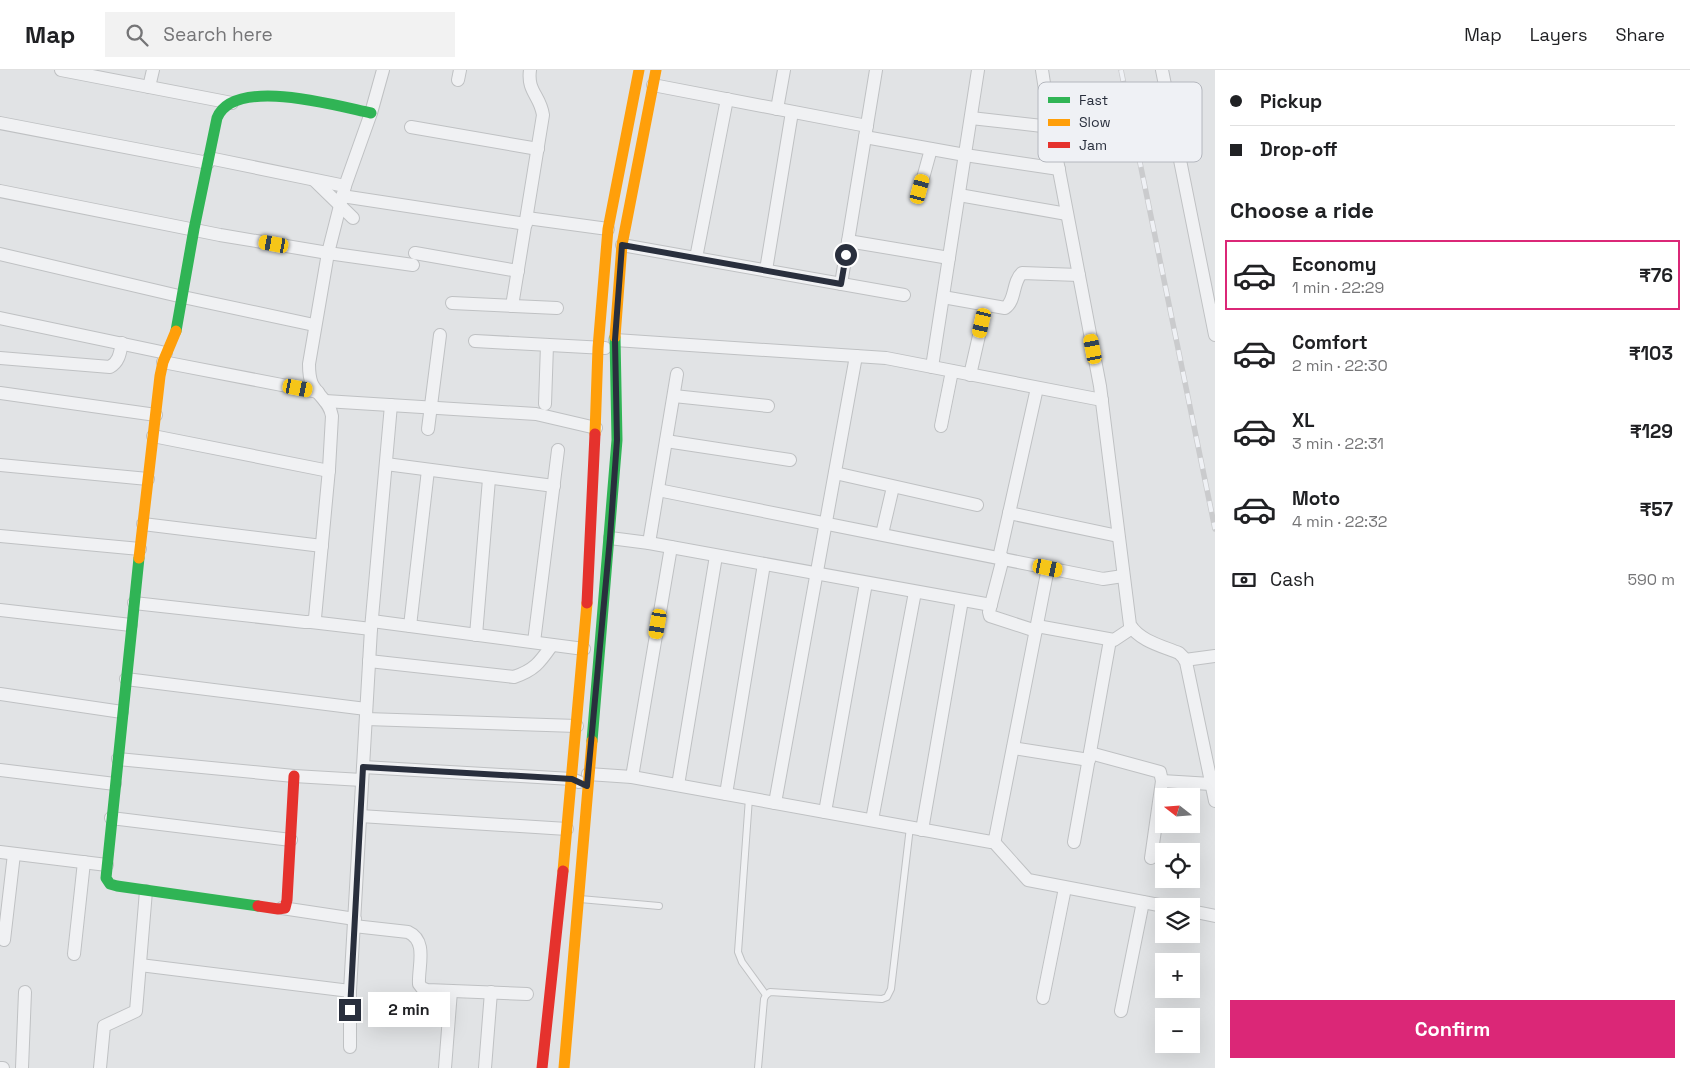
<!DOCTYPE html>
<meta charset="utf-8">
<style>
:root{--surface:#fff;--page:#f2f2f2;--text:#202124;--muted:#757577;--line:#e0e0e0;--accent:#db2777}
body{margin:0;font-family:"Space Grotesk",sans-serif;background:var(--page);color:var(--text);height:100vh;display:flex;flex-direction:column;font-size:19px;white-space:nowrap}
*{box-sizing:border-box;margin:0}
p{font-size:16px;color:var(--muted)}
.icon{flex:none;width:28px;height:28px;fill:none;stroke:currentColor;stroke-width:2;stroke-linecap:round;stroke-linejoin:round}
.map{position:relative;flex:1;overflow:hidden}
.side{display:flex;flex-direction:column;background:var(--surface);width:475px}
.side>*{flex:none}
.guide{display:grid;align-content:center;height:110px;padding:0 15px;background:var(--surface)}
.needle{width:32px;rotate:287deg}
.buttons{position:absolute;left:1155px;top:718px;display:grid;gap:10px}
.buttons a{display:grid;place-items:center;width:45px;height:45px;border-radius:0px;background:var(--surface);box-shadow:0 5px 20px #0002;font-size:25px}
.end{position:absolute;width:22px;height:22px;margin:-11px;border:6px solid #292f3d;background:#fff;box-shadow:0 0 0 2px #fff}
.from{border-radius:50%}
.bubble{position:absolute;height:35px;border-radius:0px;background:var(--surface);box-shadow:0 5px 20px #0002;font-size:16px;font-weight:600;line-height:35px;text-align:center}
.car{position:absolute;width:15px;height:30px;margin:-15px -8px;border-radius:6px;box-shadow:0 0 4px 1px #0007;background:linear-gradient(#f5c518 24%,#345 0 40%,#f5c518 0 76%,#345 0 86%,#f5c518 0)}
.guide b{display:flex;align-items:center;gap:18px;height:48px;font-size:19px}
.guide b+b{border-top:1px solid var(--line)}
.guide i{width:12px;height:12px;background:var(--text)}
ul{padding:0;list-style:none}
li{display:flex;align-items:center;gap:15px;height:70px;margin:0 10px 8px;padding:0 5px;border:2px solid transparent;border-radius:0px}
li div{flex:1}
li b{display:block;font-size:19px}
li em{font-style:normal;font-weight:600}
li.current{border-color:var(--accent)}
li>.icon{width:45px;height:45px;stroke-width:1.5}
h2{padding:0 15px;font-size:22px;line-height:60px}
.pay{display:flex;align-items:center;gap:12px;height:55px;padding:0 15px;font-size:19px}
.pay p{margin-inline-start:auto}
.action{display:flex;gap:10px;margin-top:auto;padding:10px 15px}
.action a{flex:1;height:58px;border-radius:0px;background:var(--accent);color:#fff;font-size:20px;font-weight:600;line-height:58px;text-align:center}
header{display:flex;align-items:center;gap:30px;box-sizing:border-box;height:70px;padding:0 25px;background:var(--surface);border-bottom:1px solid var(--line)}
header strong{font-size:24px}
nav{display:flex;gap:28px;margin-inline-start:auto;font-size:18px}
.search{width:350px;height:45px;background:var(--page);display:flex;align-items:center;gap:12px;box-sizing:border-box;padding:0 18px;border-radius:0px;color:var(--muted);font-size:19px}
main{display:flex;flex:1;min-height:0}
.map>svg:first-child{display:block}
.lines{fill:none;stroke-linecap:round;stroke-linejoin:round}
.lane-casing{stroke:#bfc1c3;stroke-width:8}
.street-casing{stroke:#bfc1c3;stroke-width:14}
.lane{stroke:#f0f1f3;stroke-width:6}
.street{stroke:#f0f1f3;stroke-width:12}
.fast{stroke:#30b455;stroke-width:11}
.slow{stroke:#ff9f0a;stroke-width:11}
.jam{stroke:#e5322d;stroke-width:11}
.rail-casing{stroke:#cacbcd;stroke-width:5.5}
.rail{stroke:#eff1f5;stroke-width:4;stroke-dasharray:11;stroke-linecap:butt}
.route{stroke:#292f3d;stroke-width:6}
.key{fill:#eff1f5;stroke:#b4b7be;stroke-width:1}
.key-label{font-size:14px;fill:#292f3d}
</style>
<header>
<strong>Map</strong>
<div class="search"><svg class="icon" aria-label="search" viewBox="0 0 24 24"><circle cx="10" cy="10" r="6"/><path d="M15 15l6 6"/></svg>Search here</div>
<nav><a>Map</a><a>Layers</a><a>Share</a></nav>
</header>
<main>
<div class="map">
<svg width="1215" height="998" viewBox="0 0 1215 998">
<rect width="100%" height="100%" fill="#e1e3e5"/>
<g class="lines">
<!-- lane casing -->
<g class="lane-casing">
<g id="lane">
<path d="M749 728 738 882 742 892 766 925"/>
<path d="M580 829 659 836"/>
<path d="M758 998 764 929 766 925 770 922 882 929 887 927 891 919 910 757"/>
</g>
</g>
<!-- street casing -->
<g class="street-casing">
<g id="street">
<path d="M61 0 232 33"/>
<path d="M1042 0 1050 53 1100 316 1130 555C1140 571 1162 576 1179 583L1183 587 1186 592 1215 731"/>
<path d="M1162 0 1215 265"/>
<path d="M458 10 460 0"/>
<path d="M653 15 867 56"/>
<path d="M149 17 153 0"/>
<path d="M777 39 784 0"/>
<path d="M971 48 1051 57"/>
<path d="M0 53 208 93"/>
<path d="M411 57 538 79"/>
<path d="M865 67 965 85 1059 99"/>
<path d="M209 88 345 116"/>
<path d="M314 110 353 148"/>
<path d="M920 119 931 79"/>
<path d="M0 121 220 165 328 183 413 195"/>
<path d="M959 125 1067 144"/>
<path d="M342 126 526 154"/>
<path d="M527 148 608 159"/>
<path d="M848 171 949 188"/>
<path d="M622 175 904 225"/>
<path d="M415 183 518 201"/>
<path d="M0 184 183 227 314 255"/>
<path d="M696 188 727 29"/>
<path d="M766 200 792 42"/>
<path d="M841 214 876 0"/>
<path d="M943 227 1005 238C1016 231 1012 212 1022 203L1079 205"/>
<path d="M452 233 557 238"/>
<path d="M512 236 543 45C540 25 527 22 530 0"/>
<path d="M0 248 166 283"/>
<path d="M615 270 886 288 1102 330"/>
<path d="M475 271 605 278"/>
<path d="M0 288 110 297C119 292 120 283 122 273"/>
<path d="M163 292 318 322"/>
<path d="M932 297 978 0"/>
<path d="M970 305 986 235"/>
<path d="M0 323 156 345"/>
<path d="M674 326 768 336"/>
<path d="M325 331 536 344 596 358"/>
<path d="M545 334 547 275"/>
<path d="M941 356 952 301"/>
<path d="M428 359 440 265"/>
<path d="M153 366 329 401"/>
<path d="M666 371 790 390"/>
<path d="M386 394 554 416"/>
<path d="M0 395 148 409"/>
<path d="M835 403 977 435"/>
<path d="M658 420 1103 509 1123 506"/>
<path d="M1009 443 1118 466"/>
<path d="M143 454 322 476"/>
<path d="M882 464 893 417"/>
<path d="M0 466 140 479"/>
<path d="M610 468 649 473 991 535"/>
<path d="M649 473 677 304"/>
<path d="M999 488 1037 318"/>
<path d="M1003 488 989 542 990 546 1036 561"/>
<path d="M134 533 305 552H311L315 548 329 399 332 346C330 332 318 326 312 314 309 307 309 301 309 294L328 183 345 116 371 43 383 0"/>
<path d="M0 540 131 555"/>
<path d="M372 551 584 579"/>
<path d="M311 552 371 559"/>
<path d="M410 556 428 400"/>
<path d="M1037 556 1114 570 1132 558"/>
<path d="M476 565 489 409"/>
<path d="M534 572 558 380"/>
<path d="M1185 590 1215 586"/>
<path d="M369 591 514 607C535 600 540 592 552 575"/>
<path d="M126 609 366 639"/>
<path d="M0 624 122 642"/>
<path d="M366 649 577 656"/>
<path d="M1013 678 1089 690"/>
<path d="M1090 683 1160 702 1162 711 1151 788"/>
<path d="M118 689 294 706 362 710"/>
<path d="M363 697 572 709 579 712"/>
<path d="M0 700 115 714"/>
<path d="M588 704 632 707 991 772 995 769 1048 498"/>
<path d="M632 707 671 477"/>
<path d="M1162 711 1211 714"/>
<path d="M678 715 716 486"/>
<path d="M726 724 764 494"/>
<path d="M775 733 856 286"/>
<path d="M825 742 866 513"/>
<path d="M360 746 567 759"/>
<path d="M111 748 291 770"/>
<path d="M872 750 915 522"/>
<path d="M922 760 962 530"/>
<path d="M993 771 1028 810 1164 836"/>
<path d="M1074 772 1110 570"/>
<path d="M0 782 107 795"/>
<path d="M282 838 355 849"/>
<path d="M1191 841 1215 846"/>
<path d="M354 856 408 862C428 871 418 896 419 914L422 918 427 920 527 924"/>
<path d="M4 870 14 784"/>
<path d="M74 884 84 792"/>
<path d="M140 895 350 921"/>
<path d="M1043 928 1065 818"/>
<path d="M1121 941 1143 832"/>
<path d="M350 977V921L371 559 391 335"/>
<path d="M0 998H3"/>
<path d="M22 998 25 922"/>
<path d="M100 998 104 956 136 941 146 821"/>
<path d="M445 998 451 921"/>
<path d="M485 998 491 922"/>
</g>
</g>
<!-- lane -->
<use href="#lane" class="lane"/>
<!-- street -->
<use href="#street" class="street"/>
<!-- fast -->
<g class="fast">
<path d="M176 261 194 159 217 48C234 6 337 36 371 43"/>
<path d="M139 488 106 808 110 814 117 816 258 836"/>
<path d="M592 671 617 370 615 267"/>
</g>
<!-- slow -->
<g class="slow">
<path d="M615 267 622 175 656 0"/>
<path d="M595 364 598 278 608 159 639 0"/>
<path d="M139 488 160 306 163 292 176 261"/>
<path d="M563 801 587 533"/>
<path d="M564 998 592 671"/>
</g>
<!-- jam -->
<g class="jam">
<path d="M587 533 595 364"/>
<path d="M258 836 278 839 285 838 287 830 294 706"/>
<path d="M542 998 563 801"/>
</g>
<!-- rail casing -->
<g class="rail-casing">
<path id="rail" d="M1121 0 1215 459"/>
</g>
<!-- rail -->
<use href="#rail" class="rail"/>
</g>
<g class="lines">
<!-- route -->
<path class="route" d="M350 940 363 697 572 709 587 716 610 468 617 370 615 270 622 175 841 214 846 185"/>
</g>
<!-- legend -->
<rect x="1038" y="12" width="164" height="80" rx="8" class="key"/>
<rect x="1048" y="27" width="22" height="6" fill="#30b455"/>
<rect x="1048" y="49" width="22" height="7" fill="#ff9f0a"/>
<rect x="1048" y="72" width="22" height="6" fill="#e5322d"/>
<g class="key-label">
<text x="1079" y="35">Fast</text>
<text x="1079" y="57">Slow</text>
<text x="1079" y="80">Jam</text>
</g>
</svg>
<div class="buttons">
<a><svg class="needle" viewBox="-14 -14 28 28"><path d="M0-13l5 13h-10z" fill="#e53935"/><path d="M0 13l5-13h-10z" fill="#757577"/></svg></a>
<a><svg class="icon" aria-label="locate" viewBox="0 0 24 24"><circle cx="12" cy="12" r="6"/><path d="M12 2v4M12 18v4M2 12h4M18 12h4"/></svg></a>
<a><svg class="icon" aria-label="layers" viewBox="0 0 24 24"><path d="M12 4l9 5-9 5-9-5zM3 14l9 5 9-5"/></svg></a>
<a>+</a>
<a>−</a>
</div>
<i class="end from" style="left:846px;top:185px"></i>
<i class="end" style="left:350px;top:940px"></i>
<div class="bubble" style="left:368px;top:922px;width:82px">2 min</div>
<i class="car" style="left:920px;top:119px;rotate:15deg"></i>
<i class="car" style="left:274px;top:174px;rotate:280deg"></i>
<i class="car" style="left:982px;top:253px;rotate:193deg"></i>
<i class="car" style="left:1093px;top:279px;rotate:349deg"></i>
<i class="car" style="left:298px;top:318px;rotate:101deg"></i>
<i class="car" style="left:1048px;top:498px;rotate:102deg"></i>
<i class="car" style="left:658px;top:554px;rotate:190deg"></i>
</div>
<section class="side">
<div class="guide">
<b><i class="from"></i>Pickup</b>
<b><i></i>Drop-off</b>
</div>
<h2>Choose a ride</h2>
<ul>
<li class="current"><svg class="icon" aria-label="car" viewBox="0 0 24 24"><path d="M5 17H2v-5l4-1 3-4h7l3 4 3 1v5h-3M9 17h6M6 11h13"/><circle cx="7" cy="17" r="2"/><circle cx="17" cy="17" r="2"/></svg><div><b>Economy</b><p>1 min · 22:29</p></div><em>₹76</em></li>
<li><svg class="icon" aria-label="car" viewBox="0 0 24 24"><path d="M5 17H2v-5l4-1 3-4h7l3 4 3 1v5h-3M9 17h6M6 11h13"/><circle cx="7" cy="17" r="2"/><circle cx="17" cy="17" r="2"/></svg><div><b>Comfort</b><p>2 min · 22:30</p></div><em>₹103</em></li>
<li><svg class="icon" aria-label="car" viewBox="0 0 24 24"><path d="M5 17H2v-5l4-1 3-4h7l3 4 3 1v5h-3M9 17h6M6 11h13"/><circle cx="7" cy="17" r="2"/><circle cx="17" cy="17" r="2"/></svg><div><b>XL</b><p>3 min · 22:31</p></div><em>₹129</em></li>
<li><svg class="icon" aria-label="car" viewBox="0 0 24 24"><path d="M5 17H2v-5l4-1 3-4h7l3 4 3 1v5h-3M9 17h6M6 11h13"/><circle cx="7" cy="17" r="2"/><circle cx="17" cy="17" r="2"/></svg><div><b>Moto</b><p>4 min · 22:32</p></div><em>₹57</em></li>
</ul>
<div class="pay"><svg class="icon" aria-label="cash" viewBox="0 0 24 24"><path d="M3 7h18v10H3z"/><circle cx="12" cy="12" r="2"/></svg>Cash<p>590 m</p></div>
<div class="action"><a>Confirm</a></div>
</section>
</main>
